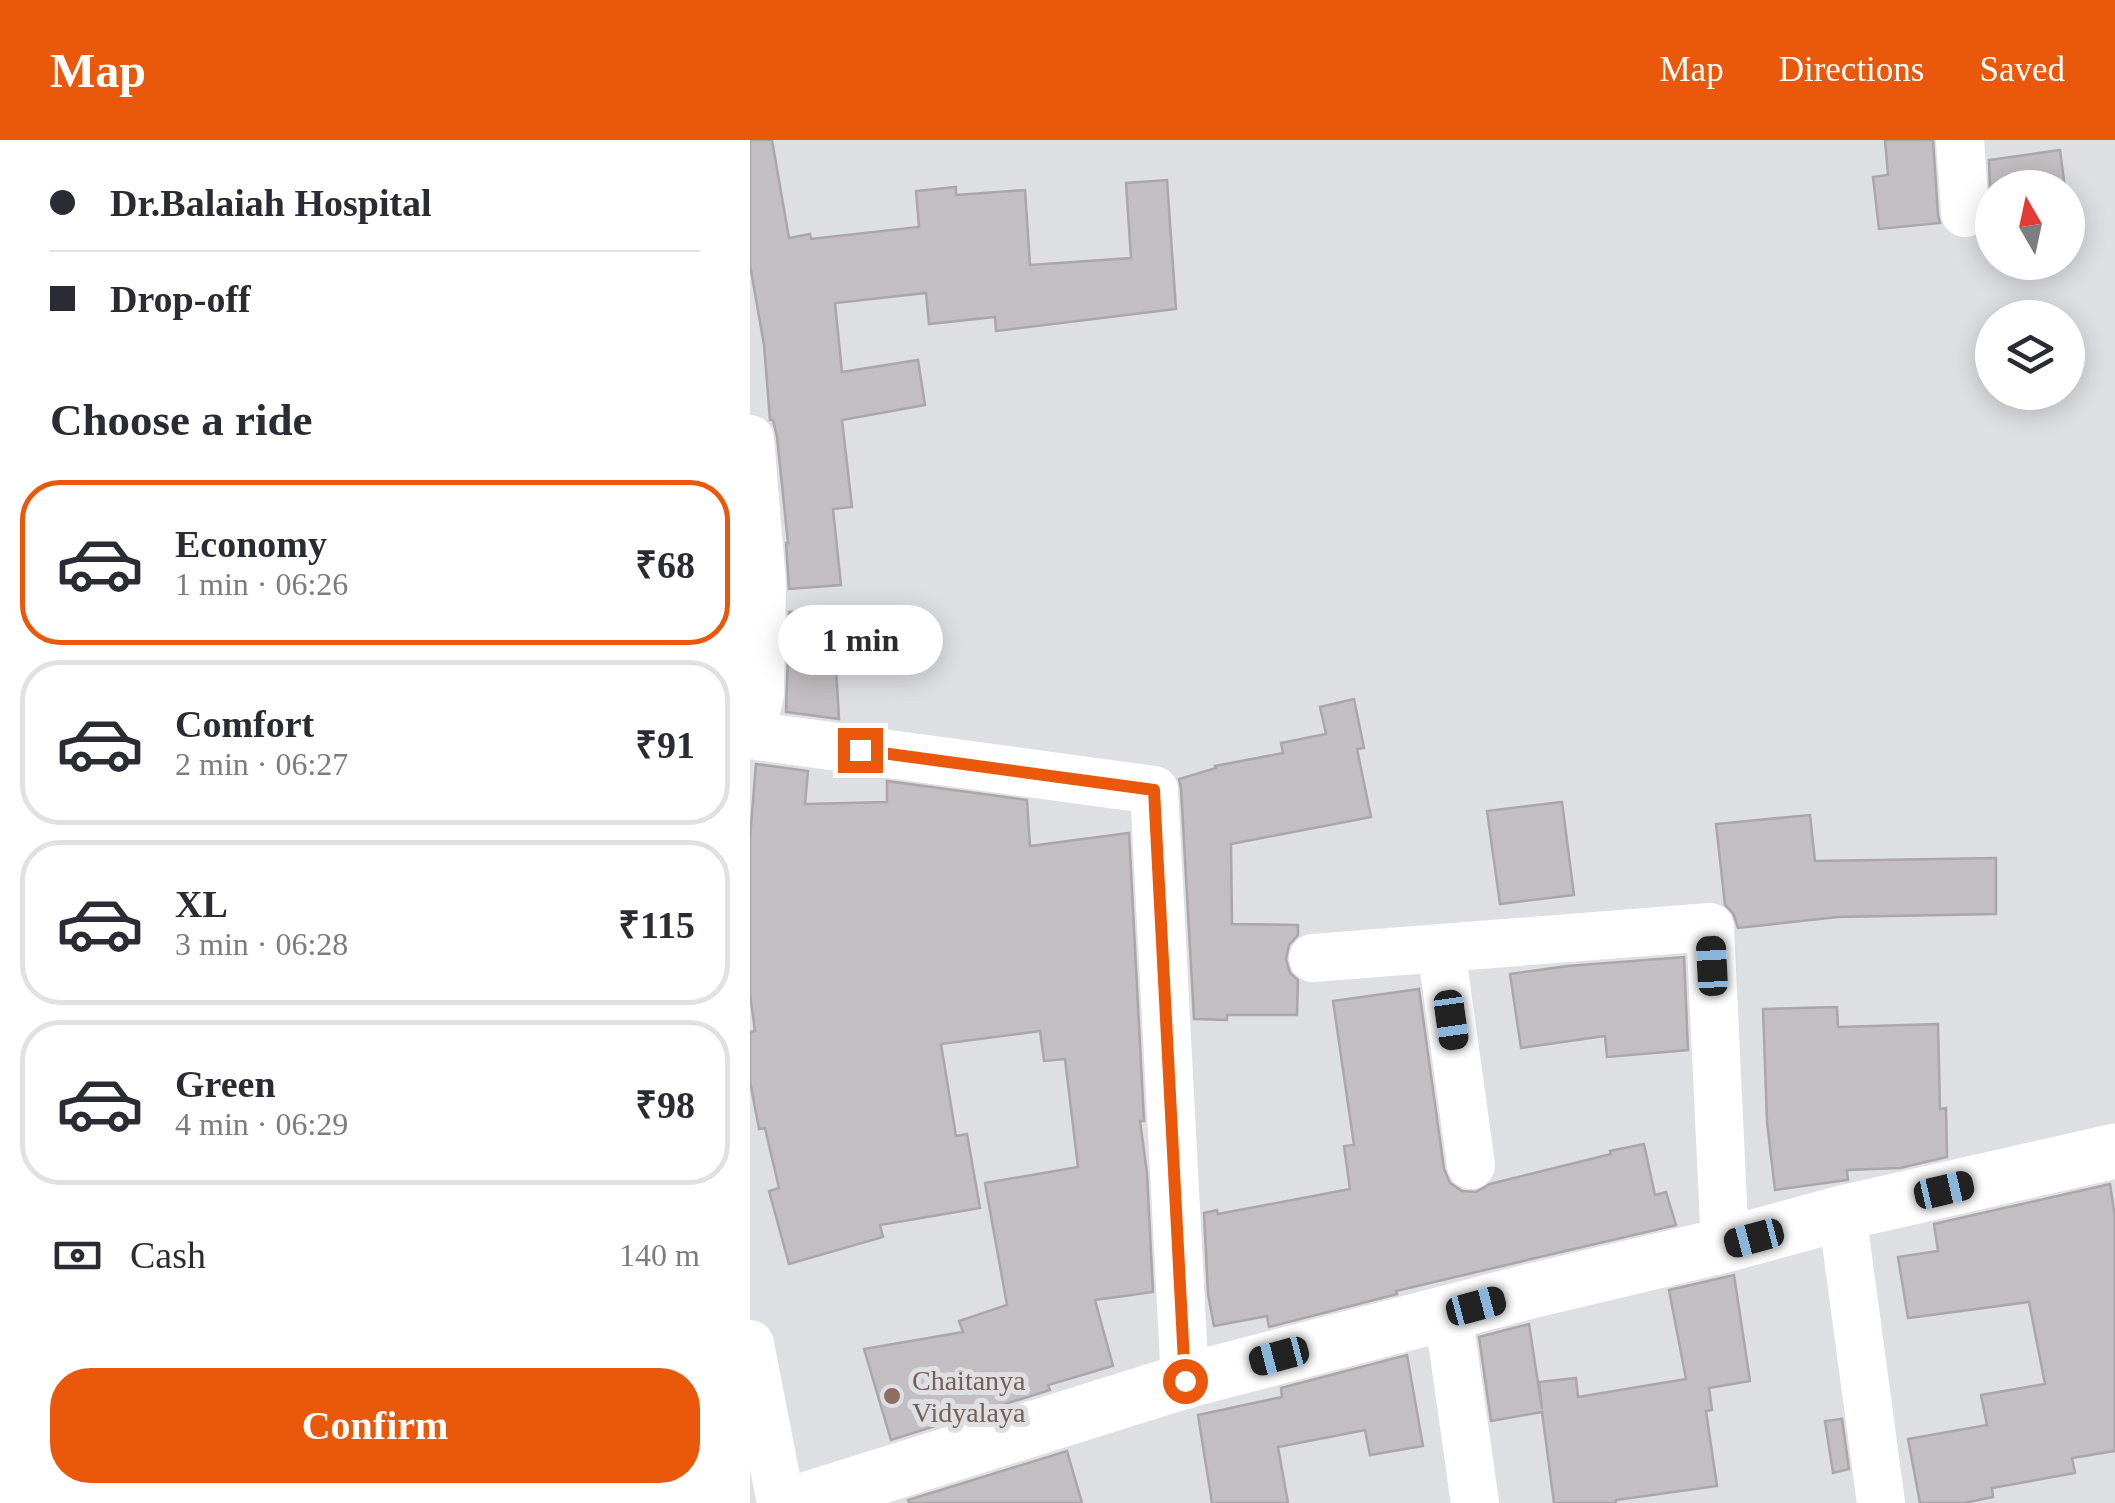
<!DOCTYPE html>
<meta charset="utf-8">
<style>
:root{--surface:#fff;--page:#f7f7f7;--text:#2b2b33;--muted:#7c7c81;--line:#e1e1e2;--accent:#ea580c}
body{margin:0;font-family:"Times New Roman",serif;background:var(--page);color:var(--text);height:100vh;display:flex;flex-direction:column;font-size:38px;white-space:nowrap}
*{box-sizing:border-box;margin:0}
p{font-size:32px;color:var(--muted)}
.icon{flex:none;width:55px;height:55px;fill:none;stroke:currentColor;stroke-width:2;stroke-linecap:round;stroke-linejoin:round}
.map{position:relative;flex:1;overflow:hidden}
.sheet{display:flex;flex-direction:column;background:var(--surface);width:750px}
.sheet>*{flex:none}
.banner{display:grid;align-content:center;height:220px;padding:0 50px;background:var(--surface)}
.needle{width:65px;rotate:351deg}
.tools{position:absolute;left:1225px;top:30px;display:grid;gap:20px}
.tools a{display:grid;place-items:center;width:110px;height:110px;border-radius:50%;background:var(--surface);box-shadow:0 5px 25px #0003;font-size:50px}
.end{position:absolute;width:45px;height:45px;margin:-22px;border:12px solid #ea580c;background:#fff;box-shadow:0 0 0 5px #fff}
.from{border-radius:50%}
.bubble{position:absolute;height:70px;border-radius:35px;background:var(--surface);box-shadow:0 5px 25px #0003;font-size:32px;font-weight:700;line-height:70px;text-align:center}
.car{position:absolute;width:30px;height:60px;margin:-30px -15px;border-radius:12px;box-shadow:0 0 8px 2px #0007;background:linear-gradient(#222 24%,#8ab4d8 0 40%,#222 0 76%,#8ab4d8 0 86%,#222 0)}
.banner b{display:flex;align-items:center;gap:35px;height:95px;font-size:38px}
.banner b+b{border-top:2px solid var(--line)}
.banner i{width:25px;height:25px;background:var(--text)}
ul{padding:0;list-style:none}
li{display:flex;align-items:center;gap:30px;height:165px;margin:0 20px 15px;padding:0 30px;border:5px solid var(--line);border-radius:40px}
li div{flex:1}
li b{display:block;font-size:38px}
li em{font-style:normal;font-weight:700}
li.current{border-color:var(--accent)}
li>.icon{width:90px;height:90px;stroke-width:1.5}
h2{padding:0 50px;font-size:45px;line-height:120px}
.pay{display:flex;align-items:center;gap:25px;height:110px;padding:0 50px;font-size:38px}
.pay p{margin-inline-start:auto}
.button{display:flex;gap:20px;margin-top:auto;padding:20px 50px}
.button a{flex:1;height:115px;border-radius:40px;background:var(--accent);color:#fff;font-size:40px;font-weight:700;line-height:115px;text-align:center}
header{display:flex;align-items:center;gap:60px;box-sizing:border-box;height:140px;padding:0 50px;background:var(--accent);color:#fff}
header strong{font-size:48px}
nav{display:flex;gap:55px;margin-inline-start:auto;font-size:35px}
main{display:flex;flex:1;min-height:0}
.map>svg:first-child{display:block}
.building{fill:#c2bec1;stroke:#aaa6a9;stroke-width:2.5}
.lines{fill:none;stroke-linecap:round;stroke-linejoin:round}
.minor{stroke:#fff;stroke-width:48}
.tertiary{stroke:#fff;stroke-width:55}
.route{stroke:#ea580c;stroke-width:12}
.education-dot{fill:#8d6e63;stroke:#dddfe3;stroke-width:4}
.labels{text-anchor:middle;stroke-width:10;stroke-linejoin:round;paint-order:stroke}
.education-label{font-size:28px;fill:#785e54;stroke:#dddfe3;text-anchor:start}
</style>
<header>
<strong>Map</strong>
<nav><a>Map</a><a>Directions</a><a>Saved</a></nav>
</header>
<main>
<section class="sheet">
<div class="banner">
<b><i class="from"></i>Dr.Balaiah Hospital</b>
<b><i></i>Drop-off</b>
</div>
<h2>Choose a ride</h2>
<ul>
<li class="current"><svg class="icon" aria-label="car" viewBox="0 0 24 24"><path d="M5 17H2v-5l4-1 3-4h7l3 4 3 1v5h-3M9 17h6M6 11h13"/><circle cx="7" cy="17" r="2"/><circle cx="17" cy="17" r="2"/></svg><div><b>Economy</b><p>1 min · 06:26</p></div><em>₹68</em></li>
<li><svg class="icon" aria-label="car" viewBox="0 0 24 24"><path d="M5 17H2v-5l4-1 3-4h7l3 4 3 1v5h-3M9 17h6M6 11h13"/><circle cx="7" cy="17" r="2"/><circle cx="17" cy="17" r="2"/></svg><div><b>Comfort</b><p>2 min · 06:27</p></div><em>₹91</em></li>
<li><svg class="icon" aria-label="car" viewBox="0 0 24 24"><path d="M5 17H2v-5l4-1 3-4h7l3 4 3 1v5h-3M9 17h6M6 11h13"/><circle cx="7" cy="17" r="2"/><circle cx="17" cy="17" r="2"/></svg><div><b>XL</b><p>3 min · 06:28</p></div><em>₹115</em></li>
<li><svg class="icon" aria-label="car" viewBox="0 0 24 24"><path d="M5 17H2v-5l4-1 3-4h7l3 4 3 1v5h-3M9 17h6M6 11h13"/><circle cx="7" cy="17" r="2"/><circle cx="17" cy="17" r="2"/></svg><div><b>Green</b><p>4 min · 06:29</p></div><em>₹98</em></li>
</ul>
<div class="pay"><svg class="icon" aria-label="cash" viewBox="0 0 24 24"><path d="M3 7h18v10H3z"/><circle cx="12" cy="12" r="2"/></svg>Cash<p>140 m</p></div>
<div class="button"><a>Confirm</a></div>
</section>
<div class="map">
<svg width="1365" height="1363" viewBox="0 0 1365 1363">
<rect width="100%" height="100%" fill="#dddfe3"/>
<!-- building -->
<g class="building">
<path d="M0 0H22L39 98 60 94 61 99 169 87 166 51 206 47V55L275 50 280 125 381 118 376 43 417 40 426 169 246 191 245 177 179 184 176 153 85 163 92 232 168 220 175 265 92 280 102 367 83 369 91 445 39 449 36 403H38L27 297 23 280H20L14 205 0 125Z"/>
<path d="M1135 0H1183L1188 75 1190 83 1129 89 1123 37 1138 35Z"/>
<path d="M1310 10 1315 48H1242V77H1241L1239 20Z"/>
<path d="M63 471 64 505 38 506 39 472Z"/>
<path d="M85 511 89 579 36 572 38 513Z"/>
<path d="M604 559 614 608 607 609 621 677 481 704 482 784 548 785V795L539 805 536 819 540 833 548 840 547 875H477V880L444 879 431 649 429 639 466 628 465 626 533 613 531 603 576 594 570 567Z"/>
<path d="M6 624 58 631 55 664 137 662V641L277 660 280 706 379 693 394 981H390L397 1033 403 1152 345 1160 363 1226 298 1245 300 1250 141 1300 114 1209 213 1192 209 1181 257 1165 235 1043 328 1027 315 919 294 921 290 891 191 904 206 996 217 994 230 1068 130 1085 133 1097 39 1124 19 1051 29 1048 15 988 9 989 0 941V892L5 891 0 854V697Z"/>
<path d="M812 662 824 755 750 764 737 671Z"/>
<path d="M1060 675 1065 721 1246 718V774L1088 777 988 788 983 773 975 765 966 684Z"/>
<path d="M934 817 938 910 857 917 855 896 771 908 760 834 818 826Z"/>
<path d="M669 849 694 1029 700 1043 712 1051 726 1052 740 1044 861 1014 860 1011 894 1004 905 1055 916 1052 926 1085 646 1151 647 1154 519 1187 517 1176 464 1186 458 1154 454 1073 467 1070 468 1074 600 1049 594 1006 604 1005 583 861Z"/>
<path d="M1087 867 1088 887 1188 884 1190 969 1196 968 1197 1017 1150 1028 1097 1030 1098 1040 1025 1050 1017 982 1013 869Z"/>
<path d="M1360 1044 1365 1077V1311L1322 1318 1325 1333 1242 1348 1243 1357 1214 1363H1170L1158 1299 1237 1285 1231 1255 1295 1244 1279 1162 1158 1178 1148 1117 1188 1111 1184 1084Z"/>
<path d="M984 1135 1000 1241 959 1248 962 1270 956 1271 967 1346 866 1360V1363H804L792 1272 741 1281 729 1197 779 1184 792 1269 789 1242 826 1238 828 1257 936 1239 919 1150Z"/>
<path d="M657 1215 673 1306 620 1315 615 1290 528 1307 538 1363H462L448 1275 532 1257 531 1248Z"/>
<path d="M1092 1279 1099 1329 1083 1333 1075 1281Z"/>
<path d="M317 1311 332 1363H159L158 1360Z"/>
</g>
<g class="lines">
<!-- minor -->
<g class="minor">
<path d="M1210 0 1215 73"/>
<path d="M0 299 12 443 10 554 0 595"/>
<path d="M0 595 404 650 435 1241"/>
<path d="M691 808 721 1025"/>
<path d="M563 818 960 787 975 1105"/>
<path d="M1092 1073 1131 1363"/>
<path d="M698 1173 725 1363"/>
<path d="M0 1204 31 1363"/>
</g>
<!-- tertiary -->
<path class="tertiary" d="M45 1363 435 1241 781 1151 975 1105 1092 1073 1365 1011"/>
</g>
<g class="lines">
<!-- route -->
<path class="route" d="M110 610 404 650 435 1241"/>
</g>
<!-- markers -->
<circle class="education-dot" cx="142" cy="1256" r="10"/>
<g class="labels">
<!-- education labels -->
<g class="education-label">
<text x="162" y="1250">Chaitanya<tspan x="162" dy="32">Vidyalaya</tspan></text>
</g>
</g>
</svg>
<div class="tools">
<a><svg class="needle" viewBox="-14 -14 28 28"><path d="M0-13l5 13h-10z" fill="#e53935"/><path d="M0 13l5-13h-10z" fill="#7c7c81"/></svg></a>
<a><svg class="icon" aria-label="layers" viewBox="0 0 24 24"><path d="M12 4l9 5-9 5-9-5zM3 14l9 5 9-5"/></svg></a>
</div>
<i class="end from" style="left:435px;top:1241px"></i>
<i class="end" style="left:110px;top:610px"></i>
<div class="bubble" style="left:28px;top:465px;width:165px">1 min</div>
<i class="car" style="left:962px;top:826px;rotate:357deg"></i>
<i class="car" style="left:701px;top:880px;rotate:172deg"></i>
<i class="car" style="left:1194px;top:1050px;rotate:77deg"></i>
<i class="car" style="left:1004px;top:1098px;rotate:255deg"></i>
<i class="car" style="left:726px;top:1166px;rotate:75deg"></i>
<i class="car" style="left:529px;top:1216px;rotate:255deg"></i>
</div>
</main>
